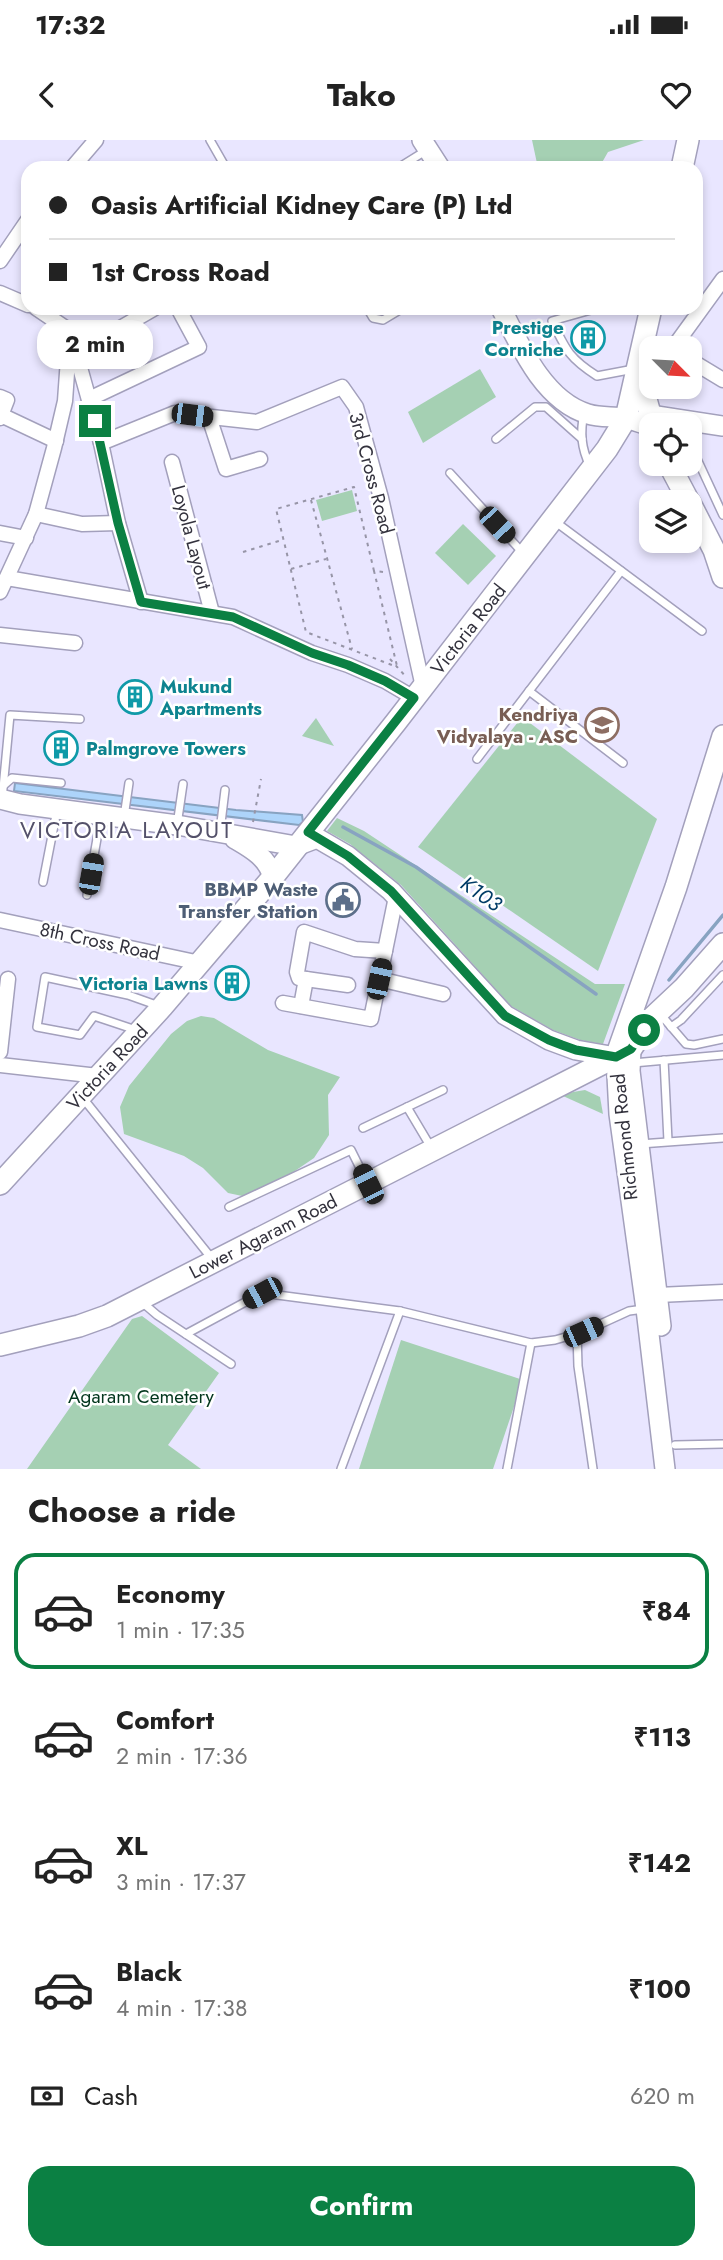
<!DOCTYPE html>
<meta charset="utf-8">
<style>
:root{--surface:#fff;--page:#f6f6f6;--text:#222;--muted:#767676;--line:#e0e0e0;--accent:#0b8043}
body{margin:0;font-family:Jost,sans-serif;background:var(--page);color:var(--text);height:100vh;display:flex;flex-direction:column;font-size:26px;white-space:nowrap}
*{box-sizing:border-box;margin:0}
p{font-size:23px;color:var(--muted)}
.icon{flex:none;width:38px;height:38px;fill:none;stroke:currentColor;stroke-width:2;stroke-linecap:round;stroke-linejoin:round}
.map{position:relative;height:1329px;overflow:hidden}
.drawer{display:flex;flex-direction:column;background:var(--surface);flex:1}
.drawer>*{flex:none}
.guide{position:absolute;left:21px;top:21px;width:682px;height:154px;border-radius:21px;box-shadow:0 4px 10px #0003;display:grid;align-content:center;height:154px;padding:0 28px;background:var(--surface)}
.needle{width:46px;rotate:114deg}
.buttons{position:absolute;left:639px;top:196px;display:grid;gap:14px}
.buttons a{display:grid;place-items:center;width:63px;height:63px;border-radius:14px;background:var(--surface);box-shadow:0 4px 10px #0003;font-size:35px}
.end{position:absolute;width:32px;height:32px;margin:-16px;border:9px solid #0b8043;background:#fff;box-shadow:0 0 0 4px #fff}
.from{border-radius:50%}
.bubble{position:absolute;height:49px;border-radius:21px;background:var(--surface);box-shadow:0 4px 10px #0003;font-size:23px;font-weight:700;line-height:49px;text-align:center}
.car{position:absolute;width:21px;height:42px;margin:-21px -10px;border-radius:9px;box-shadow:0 0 5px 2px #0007;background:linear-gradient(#222 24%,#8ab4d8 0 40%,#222 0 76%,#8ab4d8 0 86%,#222 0)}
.guide b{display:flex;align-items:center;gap:24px;height:66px;font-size:26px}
.guide b+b{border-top:2px solid var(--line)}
.guide i{width:18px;height:18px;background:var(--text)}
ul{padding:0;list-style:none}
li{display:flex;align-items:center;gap:21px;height:116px;margin:0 14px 10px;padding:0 14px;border:4px solid transparent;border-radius:21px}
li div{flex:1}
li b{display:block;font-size:26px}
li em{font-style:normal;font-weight:700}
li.active{border-color:var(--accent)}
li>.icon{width:63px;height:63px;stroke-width:1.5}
h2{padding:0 28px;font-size:32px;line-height:84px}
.pay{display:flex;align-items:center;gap:18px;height:77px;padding:0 28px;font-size:26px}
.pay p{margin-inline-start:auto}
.cta{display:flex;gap:14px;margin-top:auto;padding:14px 28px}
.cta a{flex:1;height:80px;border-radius:21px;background:var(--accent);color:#fff;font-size:28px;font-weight:700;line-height:80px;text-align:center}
.status{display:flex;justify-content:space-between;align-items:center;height:49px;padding:0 35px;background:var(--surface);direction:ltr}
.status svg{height:19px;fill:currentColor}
header{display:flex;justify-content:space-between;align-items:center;height:91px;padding:0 28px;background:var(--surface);font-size:32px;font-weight:700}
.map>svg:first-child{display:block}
.green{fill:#a5d0b3}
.water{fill:#add4fa;stroke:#88a3c1;stroke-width:2}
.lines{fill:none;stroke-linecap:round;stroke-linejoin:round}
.stream{stroke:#88a3c1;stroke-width:3.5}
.lane-casing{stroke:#a3a0bc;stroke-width:10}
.street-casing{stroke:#a3a0bc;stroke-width:17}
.secondary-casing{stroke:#a3a0bc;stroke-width:22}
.primary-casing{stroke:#a3a0bc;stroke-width:24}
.path{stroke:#9795a7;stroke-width:2;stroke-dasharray:3.5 5;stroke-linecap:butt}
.lane{stroke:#fff;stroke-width:7}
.street{stroke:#fff;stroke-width:14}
.secondary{stroke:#fff;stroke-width:19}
.primary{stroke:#fff;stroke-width:21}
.route{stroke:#0b8043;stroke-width:9}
.labels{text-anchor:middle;stroke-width:5;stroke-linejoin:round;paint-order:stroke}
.culture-label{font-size:19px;font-weight:bold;fill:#0d838f;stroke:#fff;text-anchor:end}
.street-label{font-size:19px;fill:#33323d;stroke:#fff}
.education-label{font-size:19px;font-weight:bold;fill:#785e54;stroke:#fff;text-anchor:end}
.service-label{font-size:19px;font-weight:bold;fill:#4e5e75;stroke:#fff;text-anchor:end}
.park-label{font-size:19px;fill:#03361d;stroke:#fff}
.water-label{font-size:21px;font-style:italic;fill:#023c67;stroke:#fff}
.quarter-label{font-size:23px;letter-spacing:2px;fill:#54516a;stroke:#fff}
</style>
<div class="status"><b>17:32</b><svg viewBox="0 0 49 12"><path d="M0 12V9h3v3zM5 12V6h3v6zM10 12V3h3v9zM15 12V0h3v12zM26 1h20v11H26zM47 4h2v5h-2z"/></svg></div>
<header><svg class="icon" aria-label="back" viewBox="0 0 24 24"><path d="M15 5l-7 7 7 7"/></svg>Tako<svg class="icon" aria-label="heart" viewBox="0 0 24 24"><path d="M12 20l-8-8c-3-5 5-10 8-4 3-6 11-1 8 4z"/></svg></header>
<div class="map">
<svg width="723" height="1329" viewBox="0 0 723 1329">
<rect width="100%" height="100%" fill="#e9e6ff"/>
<!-- green -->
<g class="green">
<path d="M532 0H644L608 12 600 26 595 28H538Z"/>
<path d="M480 229 496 257 423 303 408 272Z"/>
<path d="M352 350 357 371 322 381 316 360Z"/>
<path d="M463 384 496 416 468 445 435 413Z"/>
<path d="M522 577 657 679 598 831 418 707Z"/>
<path d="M316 578 334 606 302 596Z"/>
<path d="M337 678 364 691 595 844H625L603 904 580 900 553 890 511 866 401 745 350 704 327 691Z"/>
<path d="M201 876 214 878 268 910 340 937 328 955 329 995 314 1018 267 1050 247 1057 228 1053 203 1028 184 1016 124 994 120 967 129 946 171 894 187 881Z"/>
<path d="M585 950 600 957 603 974 563 956 573 952Z"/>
<path d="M142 1176 219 1233 168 1305 201 1329H27L132 1179Z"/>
<path d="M401 1200 523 1240 493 1329H359Z"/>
</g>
<!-- water -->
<path class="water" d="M15 643 236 670 302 675 303 682 299 685 14 651Z"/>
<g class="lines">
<!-- stream -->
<g class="stream">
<path d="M343 687 416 727 596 854"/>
<path d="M669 840 723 775"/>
</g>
<!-- lane casing -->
<g class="lane-casing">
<g id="lane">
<path d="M210 0 226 28"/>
<path d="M398 28 427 10"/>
<path d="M367 168 373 178 383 180 403 168"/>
<path d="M544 168H547"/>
<path d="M598 168 552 181C566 210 569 218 597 236L634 229"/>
<path d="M584 273C580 292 581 308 590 326"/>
<path d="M496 299 535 267H546L582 299"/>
<path d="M691 306 723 375"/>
<path d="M450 333 522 412"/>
<path d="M553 380 702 491"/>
<path d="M529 551 623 623"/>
<path d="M477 619 621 431"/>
<path d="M4 645 12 638 61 643"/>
<path d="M2 659 10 575 80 579"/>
<path d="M124 677 129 643"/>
<path d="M177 685 183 644"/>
<path d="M220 691 225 650"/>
<path d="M43 742 57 670"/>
<path d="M87 755 101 676"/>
<path d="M661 875 686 904 694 905 723 899"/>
<path d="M671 887 681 880 723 835"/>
<path d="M136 890 94 876 80 895 37 887 45 837 128 855 159 866"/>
<path d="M664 920 668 1001"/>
<path d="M633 923 723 915"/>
<path d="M82 957 213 1120"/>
<path d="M407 967 432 1009"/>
<path d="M363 988 443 950"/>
<path d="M640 1004 723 998"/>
<path d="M229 1067 351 1010 366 1040"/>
<path d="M143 1163 157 1175 231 1224"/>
<path d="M577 1193 578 1226 593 1329"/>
<path d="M186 1194 262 1153 400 1171"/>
<path d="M675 1305 723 1304"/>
<path d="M341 1329 400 1171 531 1203 555 1200 583 1192 629 1171 644 1169"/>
<path d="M507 1329 531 1203"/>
</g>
</g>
<!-- street casing -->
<g class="street-casing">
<g id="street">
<path d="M72 28 96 0"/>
<path d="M0 121 28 80"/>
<path d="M0 153 28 165"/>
<path d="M72 199 101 303 118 383 141 462"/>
<path d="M673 208 723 139"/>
<path d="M77 213 155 168"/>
<path d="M690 220 723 240"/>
<path d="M0 257 7 260 0 278"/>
<path d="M89 259 199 207 178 168"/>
<path d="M1 275 56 301"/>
<path d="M209 277 226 329 260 319"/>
<path d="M101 303 175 273 257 282 342 247 356 267 381 358 423 547"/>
<path d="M172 322 212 473"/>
<path d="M36 374 82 384 118 383"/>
<path d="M0 393 26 398"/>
<path d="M7 438 233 477 312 513 348 525 385 541 414 558"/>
<path d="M0 452 36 374 54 308 65 261 70 191 36 168"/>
<path d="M0 495 75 503"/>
<path d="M0 780 200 823"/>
<path d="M379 839 443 854"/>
<path d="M348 845 299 838 297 832 304 792 355 809 385 811"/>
<path d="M283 863 371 879 396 757"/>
<path d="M301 866 306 839"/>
<path d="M0 912 8 839"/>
<path d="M0 925 98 936"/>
<path d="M658 1155 723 1152"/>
</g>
</g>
<!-- secondary casing -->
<g class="secondary-casing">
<g id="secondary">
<path d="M422 0 440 28"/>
<path d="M501 168C520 206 544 261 588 274 600 278 613 276 625 278 634 280 643 284 651 286"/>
<path d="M650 275 723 286"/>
<path d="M0 659 20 664 177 685 296 706 317 698 348 716 391 751 505 875 549 900 576 910 616 917 619 974 646 1169 665 1329"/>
<path d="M235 699C252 709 267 717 273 737"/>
<path d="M631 909 630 931 661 1186"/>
</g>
</g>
<!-- primary casing -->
<g class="primary-casing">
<g id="primary">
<path d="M682 28 688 0"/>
<path d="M639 233 653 285"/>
<path d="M669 324 689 362"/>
<path d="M690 363 714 410 723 437"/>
<path d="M616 917 676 747 723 596"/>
<path d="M0 1044 162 867 273 737 396 582 607 309 626 278 651 168"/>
<path d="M0 1205 79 1186 107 1176 631 909 651 879 684 848 723 804"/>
</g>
</g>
<!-- path -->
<g class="path">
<path d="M311 360 352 509"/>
<path d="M243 412 282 400"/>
<path d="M291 429 326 419"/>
<path d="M374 431 354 347 276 369 306 492 397 527"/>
<path d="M383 432 374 431 397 526"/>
<path d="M390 519 407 538"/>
<path d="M253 682 261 639"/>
</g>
<!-- lane -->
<use href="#lane" class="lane"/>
<!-- street -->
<use href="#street" class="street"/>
<!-- secondary -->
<use href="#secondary" class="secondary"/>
<!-- primary -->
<use href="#primary" class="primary"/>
</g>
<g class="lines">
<!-- route -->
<path class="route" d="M95 281 118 383 141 462 233 477 312 513 348 525 385 541 414 558 308 692 348 716 391 751 505 876 549 900 562 905 576 910 616 917 631 909 644 890"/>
</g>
<!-- icons -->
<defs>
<g id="building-ring" transform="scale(1.75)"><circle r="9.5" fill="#fff" stroke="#0f9aa8" stroke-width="1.5"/><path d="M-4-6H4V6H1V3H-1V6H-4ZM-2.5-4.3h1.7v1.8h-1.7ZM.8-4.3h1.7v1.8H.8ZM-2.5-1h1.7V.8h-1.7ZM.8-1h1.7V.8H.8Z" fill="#0f9aa8"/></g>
<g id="school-ring" transform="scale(1.75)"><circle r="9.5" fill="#fff" stroke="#8d6e63" stroke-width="1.5"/><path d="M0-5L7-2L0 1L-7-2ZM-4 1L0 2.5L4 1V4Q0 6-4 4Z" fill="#8d6e63"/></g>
<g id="civic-ring" transform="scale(1.75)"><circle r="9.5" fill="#fff" stroke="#5c6f8a" stroke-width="1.5"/><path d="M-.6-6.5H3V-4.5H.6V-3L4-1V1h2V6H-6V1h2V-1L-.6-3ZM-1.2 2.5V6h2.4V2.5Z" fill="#5c6f8a"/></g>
</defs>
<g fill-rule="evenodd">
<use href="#building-ring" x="588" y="198"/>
<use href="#building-ring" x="135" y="557"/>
<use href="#school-ring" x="602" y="585"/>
<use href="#building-ring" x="61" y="608"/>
<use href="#civic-ring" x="343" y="760"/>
<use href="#building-ring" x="232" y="843"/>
</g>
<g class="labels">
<!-- culture labels -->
<g class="culture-label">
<text x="564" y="194">Prestige<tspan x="564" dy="22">Corniche</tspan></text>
<text x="160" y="553" text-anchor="start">Mukund<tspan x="160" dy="22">Apartments</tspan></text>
<text x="86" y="615" text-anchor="start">Palmgrove Towers</text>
<text x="208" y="850">Victoria Lawns</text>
</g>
<!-- street labels -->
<g class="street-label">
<text transform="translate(372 333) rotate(75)" y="7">3rd Cross Road</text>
<text transform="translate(192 397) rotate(75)" y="7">Loyola Layout</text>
<text transform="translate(468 489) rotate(-52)" y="7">Victoria Road</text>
<text transform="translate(100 801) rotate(12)" y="7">8th Cross Road</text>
<text transform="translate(107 927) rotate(-47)" y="7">Victoria Road</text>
<text transform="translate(624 997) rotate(-96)" y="7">Richmond Road</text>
<text transform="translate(263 1096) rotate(-27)" y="7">Lower Agaram Road</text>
</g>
<!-- education labels -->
<g class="education-label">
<text x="578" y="581">Kendriya<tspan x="578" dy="22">Vidyalaya - ASC</tspan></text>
</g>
<!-- service labels -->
<g class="service-label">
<text x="318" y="756">BBMP Waste<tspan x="318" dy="22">Transfer Station</tspan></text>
</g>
<!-- park labels -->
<g class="park-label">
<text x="141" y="1263">Agaram Cemetery</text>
</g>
<!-- water labels -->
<g class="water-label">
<text transform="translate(481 754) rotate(35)" y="7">K103</text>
</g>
<!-- quarter labels -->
<g class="quarter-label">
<text x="127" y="698">VICTORIA LAYOUT</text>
</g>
</g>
</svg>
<div class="buttons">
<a><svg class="needle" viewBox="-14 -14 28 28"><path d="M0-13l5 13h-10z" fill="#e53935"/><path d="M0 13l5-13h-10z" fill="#767676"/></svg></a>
<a><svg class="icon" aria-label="locate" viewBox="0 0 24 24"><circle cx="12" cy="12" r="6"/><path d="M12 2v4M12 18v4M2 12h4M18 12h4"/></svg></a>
<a><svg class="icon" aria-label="layers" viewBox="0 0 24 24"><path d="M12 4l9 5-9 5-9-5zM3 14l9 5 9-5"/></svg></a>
</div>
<i class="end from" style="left:644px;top:890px"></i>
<i class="end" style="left:95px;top:281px"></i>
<div class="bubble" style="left:37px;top:180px;width:116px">2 min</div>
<i class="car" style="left:192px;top:275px;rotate:97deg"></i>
<i class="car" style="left:497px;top:385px;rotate:137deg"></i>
<i class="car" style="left:91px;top:734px;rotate:10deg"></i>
<i class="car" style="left:379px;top:839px;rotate:12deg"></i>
<i class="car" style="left:368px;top:1044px;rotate:334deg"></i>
<i class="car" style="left:262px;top:1153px;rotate:242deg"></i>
<i class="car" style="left:583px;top:1192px;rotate:66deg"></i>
<div class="guide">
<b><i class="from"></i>Oasis Artificial Kidney Care (P) Ltd</b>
<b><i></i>1st Cross Road</b>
</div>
</div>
<section class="drawer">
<h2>Choose a ride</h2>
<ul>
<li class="active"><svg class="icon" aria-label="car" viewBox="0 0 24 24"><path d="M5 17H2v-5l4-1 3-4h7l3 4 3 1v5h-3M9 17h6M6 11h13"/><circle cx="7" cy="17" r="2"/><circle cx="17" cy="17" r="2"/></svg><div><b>Economy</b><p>1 min · 17:35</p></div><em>₹84</em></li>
<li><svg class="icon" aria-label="car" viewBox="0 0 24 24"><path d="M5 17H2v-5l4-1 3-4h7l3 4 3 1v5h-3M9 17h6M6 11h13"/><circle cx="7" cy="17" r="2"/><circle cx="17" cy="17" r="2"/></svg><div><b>Comfort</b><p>2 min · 17:36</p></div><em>₹113</em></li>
<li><svg class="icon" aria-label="car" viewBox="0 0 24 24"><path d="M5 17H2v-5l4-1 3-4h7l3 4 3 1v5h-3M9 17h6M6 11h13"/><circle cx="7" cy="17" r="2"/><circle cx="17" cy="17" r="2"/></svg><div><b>XL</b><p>3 min · 17:37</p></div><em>₹142</em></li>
<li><svg class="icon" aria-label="car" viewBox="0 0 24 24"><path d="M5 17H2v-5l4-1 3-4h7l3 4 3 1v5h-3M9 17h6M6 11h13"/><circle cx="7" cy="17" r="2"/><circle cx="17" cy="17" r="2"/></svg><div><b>Black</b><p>4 min · 17:38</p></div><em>₹100</em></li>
</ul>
<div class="pay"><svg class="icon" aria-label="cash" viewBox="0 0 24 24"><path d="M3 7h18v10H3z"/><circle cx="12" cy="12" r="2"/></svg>Cash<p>620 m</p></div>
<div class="cta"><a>Confirm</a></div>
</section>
